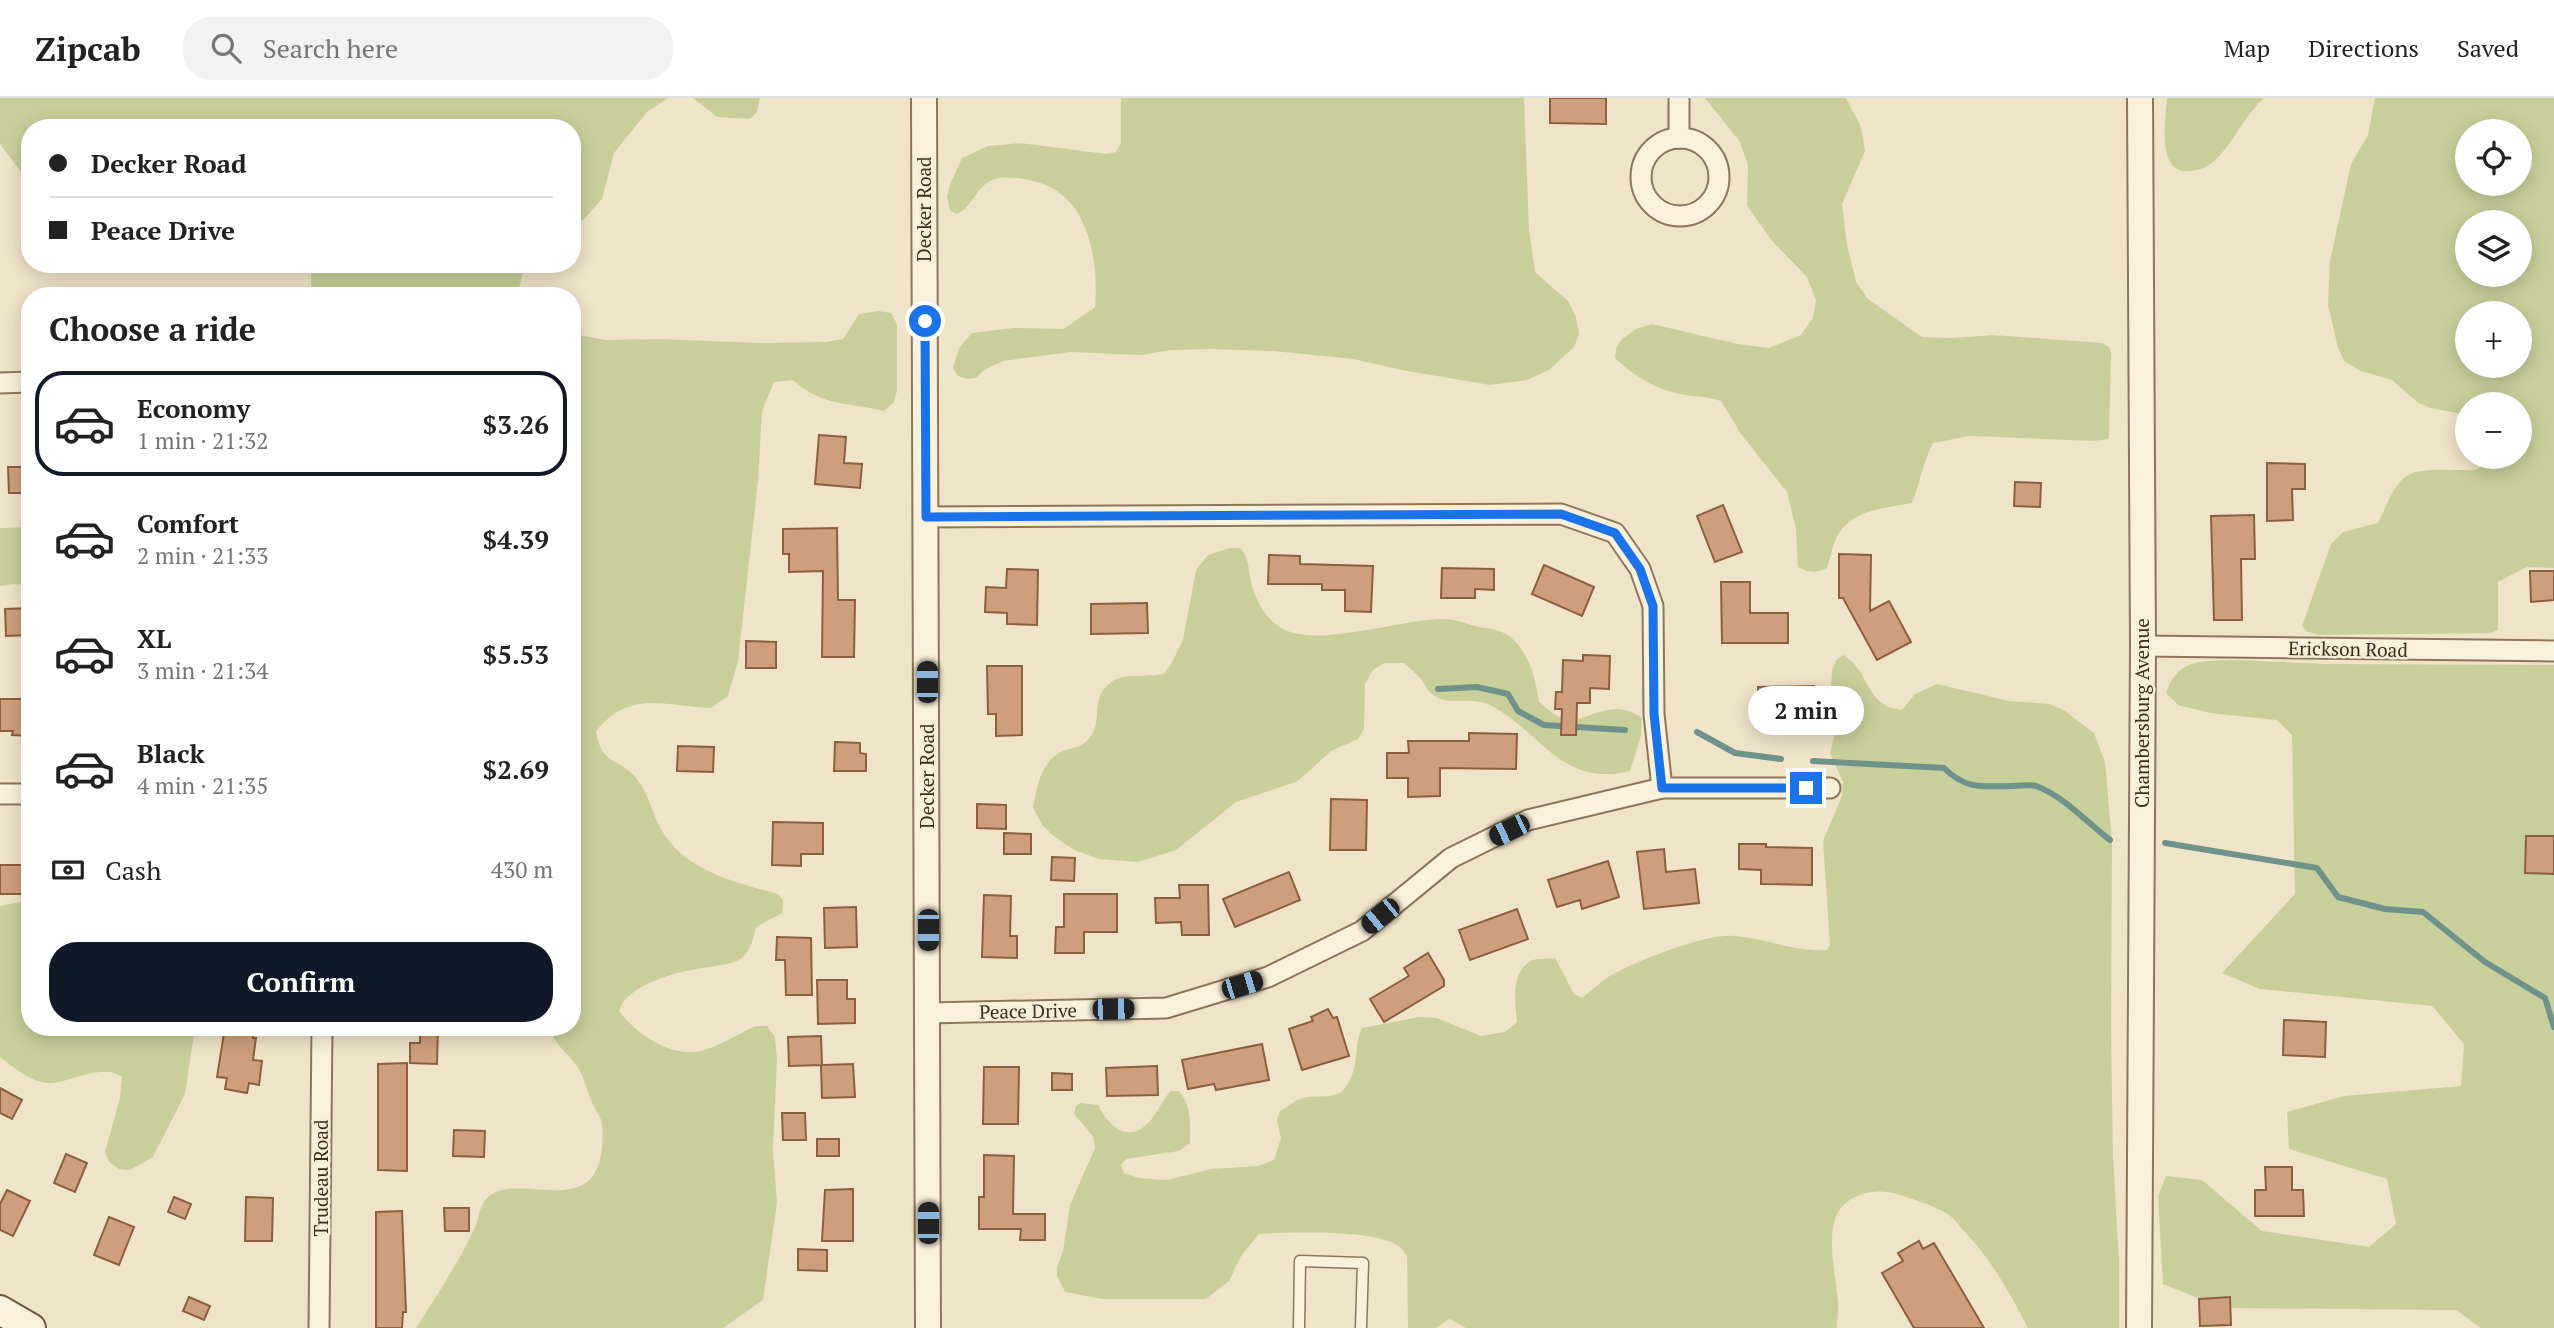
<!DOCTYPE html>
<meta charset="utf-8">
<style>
:root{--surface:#fff;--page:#f2f2f2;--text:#222;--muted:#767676;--line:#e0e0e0;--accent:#111827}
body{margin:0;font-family:"PT Serif",serif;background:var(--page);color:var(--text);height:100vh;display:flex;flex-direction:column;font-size:26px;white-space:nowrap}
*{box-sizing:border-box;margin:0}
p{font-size:23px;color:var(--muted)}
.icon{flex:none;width:38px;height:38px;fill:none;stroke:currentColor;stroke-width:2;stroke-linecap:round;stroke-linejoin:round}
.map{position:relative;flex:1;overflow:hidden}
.sheet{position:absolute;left:21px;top:189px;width:560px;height:749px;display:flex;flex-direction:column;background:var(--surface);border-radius:28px;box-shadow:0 4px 18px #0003}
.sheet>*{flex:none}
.hud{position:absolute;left:21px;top:21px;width:560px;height:154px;border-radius:28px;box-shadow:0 4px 18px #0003;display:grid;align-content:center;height:154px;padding:0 28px;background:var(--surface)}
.tools{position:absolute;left:2455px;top:21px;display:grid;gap:14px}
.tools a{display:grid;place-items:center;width:77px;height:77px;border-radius:50%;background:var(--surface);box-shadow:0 4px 18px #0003;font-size:35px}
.end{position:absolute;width:32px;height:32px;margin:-16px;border:9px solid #1a73e8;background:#fff;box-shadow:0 0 0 4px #fff}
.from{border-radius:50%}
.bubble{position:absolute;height:49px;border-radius:24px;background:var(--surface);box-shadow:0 4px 18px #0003;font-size:23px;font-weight:700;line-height:49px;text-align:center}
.car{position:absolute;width:21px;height:42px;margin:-21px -10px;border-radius:9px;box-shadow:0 0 5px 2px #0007;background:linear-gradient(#222 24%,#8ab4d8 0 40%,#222 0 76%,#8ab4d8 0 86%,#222 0)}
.hud b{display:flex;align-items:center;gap:24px;height:66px;font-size:26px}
.hud b+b{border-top:2px solid var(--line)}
.hud i{width:18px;height:18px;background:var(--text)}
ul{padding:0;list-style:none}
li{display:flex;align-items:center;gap:21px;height:105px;margin:0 14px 10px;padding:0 14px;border:4px solid transparent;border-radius:28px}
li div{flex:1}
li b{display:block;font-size:26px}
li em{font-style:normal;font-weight:700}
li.active{border-color:var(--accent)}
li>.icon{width:63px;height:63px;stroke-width:1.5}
h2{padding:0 28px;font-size:32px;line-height:84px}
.pay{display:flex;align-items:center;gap:18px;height:77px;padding:0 28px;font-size:26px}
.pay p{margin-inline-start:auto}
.button{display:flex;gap:14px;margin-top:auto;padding:14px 28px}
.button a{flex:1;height:80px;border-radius:28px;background:var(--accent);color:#fff;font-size:28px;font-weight:700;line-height:80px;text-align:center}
header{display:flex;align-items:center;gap:42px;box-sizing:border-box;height:98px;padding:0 35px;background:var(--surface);border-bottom:2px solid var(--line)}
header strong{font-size:33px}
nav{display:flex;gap:38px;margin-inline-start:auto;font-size:24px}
.search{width:490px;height:63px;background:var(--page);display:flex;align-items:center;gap:18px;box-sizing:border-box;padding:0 24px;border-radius:28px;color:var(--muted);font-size:26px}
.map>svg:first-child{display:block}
.green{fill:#c9cf9b;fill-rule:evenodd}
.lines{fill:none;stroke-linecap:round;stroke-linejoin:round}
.stream{stroke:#6f938a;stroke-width:6}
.building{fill:#cf9f7d;stroke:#8d5f41;stroke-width:2}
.service-casing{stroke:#8d765c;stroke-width:13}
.minor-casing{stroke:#8d765c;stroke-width:23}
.tertiary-casing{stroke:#8d765c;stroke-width:28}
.secondary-casing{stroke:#6f573f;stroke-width:32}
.service{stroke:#faf1dc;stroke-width:10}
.minor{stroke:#faf1dc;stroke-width:19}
.tertiary{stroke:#faf1dc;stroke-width:24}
.secondary{stroke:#faf1dc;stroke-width:28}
.route{stroke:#1a73e8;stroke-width:9}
.labels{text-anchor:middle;stroke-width:5;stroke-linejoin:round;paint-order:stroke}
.street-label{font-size:19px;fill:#3d2e20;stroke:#f7eed8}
</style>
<header>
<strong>Zipcab</strong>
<div class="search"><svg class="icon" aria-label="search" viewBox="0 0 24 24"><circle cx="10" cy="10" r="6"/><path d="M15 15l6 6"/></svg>Search here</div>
<nav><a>Map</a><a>Directions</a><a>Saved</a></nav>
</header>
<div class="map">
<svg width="2554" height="1230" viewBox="0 0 2554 1230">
<rect width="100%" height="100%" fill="#f0e4c8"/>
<!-- green -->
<g class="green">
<path d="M0 0H668L647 14 614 55 602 101 585 120 572 129V30H30V86L0 46Z"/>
<path d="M693 0H760L757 14 750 21 717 19Z"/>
<path d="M1121 0H1524L1529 132 1535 174 1568 203 1576 219 1579 236 1574 249 1549 272 1527 282 1490 287 1407 273 1353 261 1273 253 1213 251 1170 252 1141 257 1070 254 1003 263 984 272 976 280 968 281 958 278 953 270 959 250 972 235 1014 230 1064 231 1095 209C1099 160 1088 95 1033 83 1022 80 1006 78 995 81 976 87 973 109 957 116L950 113 947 99 951 84 962 60 988 48 1020 45 1106 56 1116 54 1121 45Z"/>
<path d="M1705 0H1846L1861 29 1865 53 1842 106 1847 147 1856 184 1868 201 1922 239 1952 240 1993 237 2102 245 2109 249 2111 254 2109 341 2093 343 1970 338 1933 345C1923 364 1920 385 1912 405 1882 411 1849 411 1835 443 1832 451 1830 461 1827 470 1816 475 1809 475 1798 469L1796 431 1787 394 1741 336 1721 303C1711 300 1703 299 1693 298 1662 295 1637 281 1615 260L1616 250 1622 241 1636 231 1652 226 1738 246 1769 250 1801 237 1813 220 1816 202 1807 179 1773 144 1747 108 1748 67 1740 44Z"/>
<path d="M2167 0H2264C2246 16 2237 38 2221 56 2212 67 2203 72 2189 73 2156 76 2166 21 2167 0Z"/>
<path d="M2375 0H2554V470L2527 469 2498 484V532L2490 535 2320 537 2308 534 2302 528 2331 446 2343 434 2378 425C2386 410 2393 386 2408 377 2422 369 2459 373 2476 372L2484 367 2486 359H2520V306H2468L2467 317 2430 310 2417 304 2392 282 2361 273 2345 264 2338 250 2328 207 2330 163 2351 66 2368 37ZM2468 33H2520V86H2468ZM2468 124H2520V177H2468ZM2468 215H2520V268H2468Z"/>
<path d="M311 166H525L519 190 521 198H311Z"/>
<path d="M878 213 891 215 897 226V293L894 304 884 313C847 304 823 309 793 282L774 284 762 313 758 383 738 563 728 598 711 610C664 608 631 591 596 633 602 669 618 658 636 680 649 695 652 716 662 733 687 774 735 784 778 796L783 802 782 815 756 829C753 840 752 851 743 859 734 867 714 868 702 870 677 874 627 886 619 913 636 935 665 956 694 954 712 953 739 935 756 928H767L775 939 777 961 773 1052 777 1105 763 1202 723 1230H416C437 1197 459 1164 475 1129 479 1121 479 1111 484 1104 511 1063 610 1140 602 1026 601 1019 596 1014 593 1007 587 994 585 980 577 968 567 954 554 947 550 929H572V236L606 242 656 241 762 245 826 244 843 241 859 216Z"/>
<path d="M30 429V487L13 486 0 488V430Z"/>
<path d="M1229 450H1240C1250 460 1248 472 1251 484 1255 502 1267 523 1283 531 1321 550 1402 520 1447 521 1457 522 1468 526 1478 529 1486 530 1497 531 1504 535 1527 547 1536 580 1539 604 1546 609 1554 617 1562 620 1585 629 1609 596 1642 620L1641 638 1630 673C1561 690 1541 633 1490 607 1472 598 1449 609 1433 597 1427 593 1425 585 1420 580 1415 575 1410 570 1404 565H1384L1373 572 1365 586 1364 631 1358 641 1331 653 1298 683 1236 704 1176 752 1138 764 1099 761 1074 752 1055 739 1043 728 1033 710C1037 690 1040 664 1061 654 1072 649 1083 650 1090 639 1105 619 1087 600 1114 582 1123 576 1150 579 1163 576L1170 568 1183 542 1196 472 1208 457Z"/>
<path d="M1843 557C1871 573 1865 609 1902 612L1915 596 1937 586 2009 603 2050 606 2065 613 2094 635 2105 664 2112 744 2111 931 2113 1058 2119 1163V1230H2028C2010 1195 1991 1161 1964 1133 1959 1128 1955 1121 1949 1117 1935 1108 1916 1102 1900 1097 1881 1090 1855 1093 1841 1110 1824 1130 1836 1179 1838 1203 1839 1212 1837 1221 1837 1230H1466L1449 1221 1436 1230H1408L1407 1158C1402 1151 1399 1147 1391 1144 1360 1132 1293 1134 1259 1136L1241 1158 1229 1183 1206 1201H1101L1065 1194 1057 1178V1169L1063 1153 1070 1107 1095 1050 1093 1038 1074 1016 1076 1008 1080 1005 1098 1007C1107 1024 1124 1045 1145 1028 1156 1019 1161 1003 1171 993H1179C1192 1008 1190 1026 1190 1045L1179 1053 1126 1061 1121 1067 1124 1075 1139 1080 1167 1082 1211 1071 1258 1068 1274 1062 1281 1040 1277 1022 1280 1013C1287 1009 1295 1002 1303 1000 1327 995 1341 1006 1352 977 1358 962 1355 944 1362 930L1419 919 1437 920 1481 938 1505 934 1517 924C1515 905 1510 872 1533 862 1538 860 1549 861 1555 860L1574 896 1582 900C1591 893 1599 885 1608 879 1633 864 1707 834 1736 838 1767 841 1795 854 1827 852L1830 847 1823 743 1842 698 1843 684 1830 655 1835 636 1830 606 1832 573 1836 562Z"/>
<path d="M2236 562 2327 566 2554 567V1230H2481L2456 1212 2223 1210 2163 1186 2158 1098 2166 1078 2202 1082 2262 1133 2369 1149 2396 1126 2387 1081 2289 1051 2287 1014 2344 998 2461 988 2464 946 2432 908 2260 891 2222 875 2295 796 2292 637 2277 622 2210 615 2178 607 2166 595C2179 558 2203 564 2236 562Z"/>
<path d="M30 802V929H195L185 996 153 1059 130 1072 119 1071 109 1064 105 1054 120 1000 122 979C103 964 68 986 48 985 31 984 13 969 0 959V808Z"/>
</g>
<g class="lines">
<!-- stream -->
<g class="stream">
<path d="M1438 591 1477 589 1508 596 1518 613 1544 627 1625 632"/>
<path d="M1697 634 1735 655 1781 661"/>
<path d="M1813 663 1944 670C1967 693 1985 688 2014 688 2021 688 2030 686 2036 688 2065 699 2086 724 2110 742"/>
<path d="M2165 745 2317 770 2338 799 2385 811 2423 814 2485 864 2545 900 2554 929"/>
</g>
</g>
<!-- building -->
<g class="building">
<path d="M1550 0H1606V26L1550 25Z"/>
<path d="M819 337 846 339 844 365 862 366 860 390 815 386Z"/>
<path d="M2267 365 2305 366V391H2292L2293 422 2267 423Z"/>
<path d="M8 369H30V395H9Z"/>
<path d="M2015 384 2041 385 2040 409 2014 408Z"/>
<path d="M1723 407 1742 454 1715 464 1697 418Z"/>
<path d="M2254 417 2255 461H2241L2242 522H2214L2211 418Z"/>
<path d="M837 430 838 502H855L854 559H822L823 473 789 474V456H783V431Z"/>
<path d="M1839 456 1871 457 1870 513 1889 503 1911 544 1877 562 1843 500H1839Z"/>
<path d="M1269 457 1300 458V466L1373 468 1371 514 1345 513V492H1322V486H1268Z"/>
<path d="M1544 467 1594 489 1582 518 1532 496Z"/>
<path d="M1442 470 1494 471V492L1475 491V500H1441Z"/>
<path d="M1007 471 1038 472 1037 527 1007 526V515L985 514 986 489 1006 490Z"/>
<path d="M2530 473H2554V502L2531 504Z"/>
<path d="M1721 484H1750V515H1788V545H1722Z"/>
<path d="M1147 505 1148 535 1091 536V506Z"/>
<path d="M30 510V537L6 538 5 511Z"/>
<path d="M746 543 776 544V570H746Z"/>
<path d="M1583 557 1610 558 1609 591 1590 590V605H1577L1576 637H1561L1562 611H1555L1556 594H1562L1563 562 1583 563Z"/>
<path d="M987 568H1022V637L996 638V616H988Z"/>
<path d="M1814 588V618L1758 619V589Z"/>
<path d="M0 601H30V638L12 637 13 633H0Z"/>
<path d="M1469 635 1517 636 1516 671 1440 670V698L1408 699V680H1387V655H1409L1408 643H1469Z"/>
<path d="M835 644 860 645V655L866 656V673H834Z"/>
<path d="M678 648 714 649 713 674 677 673Z"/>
<path d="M1331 701 1367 702 1366 752H1330Z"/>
<path d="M977 706 1006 707V731L977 730Z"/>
<path d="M773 724 823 725V756H801V768L772 767Z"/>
<path d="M1004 735 1031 736V756H1004Z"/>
<path d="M2526 738H2554V776L2525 775Z"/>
<path d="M1739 746H1766V749L1812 750V787L1761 786V772L1739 771Z"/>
<path d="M1664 751 1666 774 1695 771 1699 805 1644 811 1637 754Z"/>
<path d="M1052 759 1075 760 1074 783 1051 782Z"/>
<path d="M1608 763 1619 799 1582 811 1580 802 1557 809 1548 782Z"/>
<rect x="0" y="767" width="30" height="29"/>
<path d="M1289 774 1300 802 1235 829 1223 801Z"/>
<path d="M1179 787H1208L1209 837H1182L1181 824 1156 825 1155 800H1180Z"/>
<path d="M1064 796H1117V834H1084V855H1055L1056 829H1064Z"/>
<path d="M984 797 1011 798 1010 838H1017V860L982 859Z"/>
<path d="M856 809 857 849 825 850 824 810Z"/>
<path d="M1517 811 1528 841 1470 862 1459 832Z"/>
<path d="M777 839 811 840 812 897H786L785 862H776Z"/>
<path d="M1428 855 1444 882V888L1384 924 1370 901 1409 878 1404 870Z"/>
<path d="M817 882H847V901H855V925L818 926Z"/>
<path d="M1328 911 1333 920 1337 919 1349 958 1302 972 1289 931 1313 923 1311 919Z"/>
<path d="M2284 922 2326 924 2325 959 2283 957Z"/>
<path d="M225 929H253V940H256L253 962 262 963 259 987 249 985 247 995 225 991 227 980 217 979Z"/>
<path d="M420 929H438L437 966 410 965V945H420Z"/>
<path d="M821 938 822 967 853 966 855 999 822 1000 821 967 789 968 788 939Z"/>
<path d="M1262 946 1269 982 1216 992 1214 986 1188 991 1182 962Z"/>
<path d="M407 965V1073L378 1072V966Z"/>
<path d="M1157 968 1158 997 1107 998 1106 970Z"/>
<path d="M984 969H1019L1018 1026H983Z"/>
<path d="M1052 975 1072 976V992H1052Z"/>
<path d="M0 990 22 1002 12 1021 0 1015Z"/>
<path d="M782 1015H805L806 1042H783Z"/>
<path d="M454 1032 485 1033 484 1059 453 1058Z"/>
<rect x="817" y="1041" width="22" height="17"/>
<path d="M66 1056 87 1065 75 1094 54 1085Z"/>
<path d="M984 1057 1014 1058 1013 1116H1045V1142H1020L1021 1131H979V1099H984Z"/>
<path d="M2265 1069H2292V1092H2303L2304 1118H2255V1092H2266Z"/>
<path d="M853 1091V1143H822L825 1092Z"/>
<path d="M7 1092 30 1103 13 1138 0 1132V1106Z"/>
<path d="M174 1099 191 1106 185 1121 168 1114Z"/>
<path d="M246 1099 273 1100 272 1143H245Z"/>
<path d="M444 1110H469V1133H445Z"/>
<path d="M402 1113 406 1214H403L402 1230H376V1114Z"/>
<path d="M109 1119 134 1129 119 1167 94 1157Z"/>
<path d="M1919 1143 1923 1151 1934 1145 1984 1230H1914L1882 1175 1903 1163 1898 1155Z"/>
<path d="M798 1151 827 1152V1173L798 1172Z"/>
<path d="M189 1199 210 1208 204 1222 183 1213Z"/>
<path d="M2230 1199 2231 1227 2200 1228 2199 1201Z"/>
</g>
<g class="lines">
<!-- service casing -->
<g class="service-casing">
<path id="service" d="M1299 1230 1300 1163 1363 1165 1361 1230"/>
</g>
<!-- minor casing -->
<g class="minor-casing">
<g id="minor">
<path d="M1679 40V0"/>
<circle cx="1680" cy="79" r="39"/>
<path d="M0 285 30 284"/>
<path d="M926 419 1561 416 1615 435 1640 471 1653 508 1654 616 1662 690"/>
<path d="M2143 548 2554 553"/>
<path d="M0 696H30"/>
<path d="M928 915 1166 910 1268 879 1362 833 1451 760 1528 722 1662 690H1830"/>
<path d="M319 1230 322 929"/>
</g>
</g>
<!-- tertiary casing -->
<g class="tertiary-casing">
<g id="tertiary">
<path d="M924 0 928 1230"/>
<path d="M2139 1230 2143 548 2140 0"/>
</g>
</g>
<!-- secondary casing -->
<g class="secondary-casing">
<path id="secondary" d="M0 1212 31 1230"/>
</g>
<!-- service -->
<use href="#service" class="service"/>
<!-- minor -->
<use href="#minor" class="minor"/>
<!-- tertiary -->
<use href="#tertiary" class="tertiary"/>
<!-- secondary -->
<use href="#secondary" class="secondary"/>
</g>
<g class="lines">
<!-- route -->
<path class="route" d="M925 223 926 419 1561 416 1615 435 1640 471 1653 508 1654 616 1662 690H1806"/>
</g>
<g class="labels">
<!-- street labels -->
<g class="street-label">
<text transform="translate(924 111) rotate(-90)" y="7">Decker Road</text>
<text transform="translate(2348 551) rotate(1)" y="7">Erickson Road</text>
<text transform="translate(2142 615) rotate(-90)" y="7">Chambersburg Avenue</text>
<text transform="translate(927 678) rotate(-90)" y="7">Decker Road</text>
<text transform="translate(1028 913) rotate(-1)" y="7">Peace Drive</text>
<text transform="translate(321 1080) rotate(-90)" y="7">Trudeau Road</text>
</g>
</g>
</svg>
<div class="tools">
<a><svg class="icon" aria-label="locate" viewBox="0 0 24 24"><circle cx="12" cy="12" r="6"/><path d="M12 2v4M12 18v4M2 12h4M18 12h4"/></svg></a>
<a><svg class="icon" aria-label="layers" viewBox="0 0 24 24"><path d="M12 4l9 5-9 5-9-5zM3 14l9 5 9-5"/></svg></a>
<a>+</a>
<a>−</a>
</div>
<i class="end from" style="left:925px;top:223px"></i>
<i class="end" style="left:1806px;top:690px"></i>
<div class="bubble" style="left:1748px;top:588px;width:116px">2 min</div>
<i class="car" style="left:927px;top:584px;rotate:0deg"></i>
<i class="car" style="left:1509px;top:732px;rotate:244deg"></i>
<i class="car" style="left:1380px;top:818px;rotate:231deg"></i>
<i class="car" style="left:928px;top:832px;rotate:180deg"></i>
<i class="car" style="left:1242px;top:887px;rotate:73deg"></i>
<i class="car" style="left:1113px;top:911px;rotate:89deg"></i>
<i class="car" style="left:928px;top:1125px;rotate:0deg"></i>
<div class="hud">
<b><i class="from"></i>Decker Road</b>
<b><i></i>Peace Drive</b>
</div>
<section class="sheet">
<h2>Choose a ride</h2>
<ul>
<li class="active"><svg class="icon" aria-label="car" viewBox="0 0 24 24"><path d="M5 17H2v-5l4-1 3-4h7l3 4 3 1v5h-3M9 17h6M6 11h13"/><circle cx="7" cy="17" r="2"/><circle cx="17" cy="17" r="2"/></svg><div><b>Economy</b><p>1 min · 21:32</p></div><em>$3.26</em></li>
<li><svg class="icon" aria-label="car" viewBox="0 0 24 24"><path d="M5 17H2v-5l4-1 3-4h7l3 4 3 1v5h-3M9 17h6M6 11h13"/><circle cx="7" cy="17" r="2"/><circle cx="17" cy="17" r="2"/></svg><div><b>Comfort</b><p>2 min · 21:33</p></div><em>$4.39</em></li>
<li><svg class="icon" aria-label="car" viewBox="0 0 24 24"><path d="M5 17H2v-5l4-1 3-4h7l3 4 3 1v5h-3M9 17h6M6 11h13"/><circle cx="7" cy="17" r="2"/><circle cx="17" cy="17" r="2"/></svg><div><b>XL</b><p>3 min · 21:34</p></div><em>$5.53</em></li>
<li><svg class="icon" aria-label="car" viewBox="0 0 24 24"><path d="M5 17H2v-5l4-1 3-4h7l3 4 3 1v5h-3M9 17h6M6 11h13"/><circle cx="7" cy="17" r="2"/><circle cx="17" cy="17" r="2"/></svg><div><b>Black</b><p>4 min · 21:35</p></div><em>$2.69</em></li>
</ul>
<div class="pay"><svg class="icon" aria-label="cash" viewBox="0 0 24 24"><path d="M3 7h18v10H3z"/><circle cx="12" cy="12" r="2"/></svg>Cash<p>430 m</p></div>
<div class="button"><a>Confirm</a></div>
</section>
</div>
